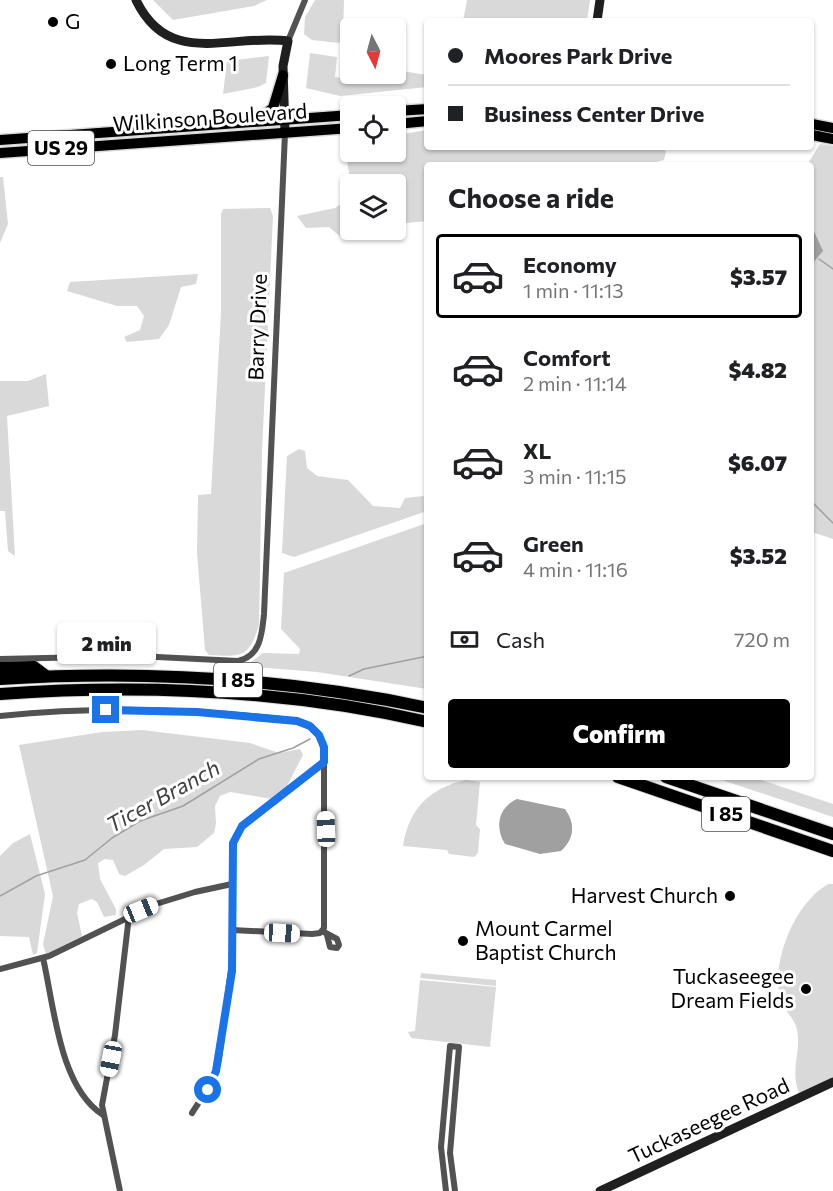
<!DOCTYPE html>
<meta charset="utf-8">
<style>
:root{--surface:#fff;--page:#f6f6f6;--text:#202124;--muted:#757577;--line:#e0e0e0;--accent:#000}
body{margin:0;font-family:Commissioner,sans-serif;background:var(--page);color:var(--text);height:100vh;display:flex;flex-direction:column;font-size:22px;white-space:nowrap}
*{box-sizing:border-box;margin:0}
p{font-size:20px;color:var(--muted)}
.icon{flex:none;width:33px;height:33px;fill:none;stroke:currentColor;stroke-width:2;stroke-linecap:round;stroke-linejoin:round}
.map{position:relative;flex:1;overflow:hidden}
.panel{position:absolute;left:424px;top:162px;width:390px;height:618px;display:flex;flex-direction:column;background:var(--surface);border-radius:6px;box-shadow:0 2px 4px #0004}
.panel>*{flex:none}
.banner{position:absolute;left:424px;top:18px;width:390px;height:132px;border-radius:6px;box-shadow:0 2px 4px #0004;display:grid;align-content:center;height:132px;padding:0 24px;background:var(--surface)}
.needle{width:39px;rotate:174deg}
.tools{position:absolute;left:340px;top:18px;display:grid;gap:12px}
.tools a{display:grid;place-items:center;width:66px;height:66px;border-radius:6px;background:var(--surface);box-shadow:0 2px 4px #0004;font-size:30px}
.end{position:absolute;width:27px;height:27px;margin:-14px;border:8px solid #1a73e8;background:#fff;box-shadow:0 0 0 3px #fff}
.from{border-radius:50%}
.bubble{position:absolute;height:42px;border-radius:6px;background:var(--surface);box-shadow:0 2px 4px #0004;font-size:20px;font-weight:800;line-height:42px;text-align:center}
.car{position:absolute;width:18px;height:36px;margin:-18px -9px;border-radius:8px;box-shadow:0 0 4px 2px #0007;background:linear-gradient(#fff 24%,#345 0 40%,#fff 0 76%,#345 0 86%,#fff 0)}
.banner b{display:flex;align-items:center;gap:21px;height:57px;font-size:22px}
.banner b+b{border-top:2px solid var(--line)}
.banner i{width:15px;height:15px;background:var(--text)}
ul{padding:0;list-style:none}
li{display:flex;align-items:center;gap:18px;height:84px;margin:0 12px 9px;padding:0 12px;border:3px solid transparent;border-radius:6px}
li div{flex:1}
li b{display:block;font-size:22px}
li em{font-style:normal;font-weight:800}
li.active{border-color:var(--accent)}
li>.icon{width:54px;height:54px;stroke-width:1.5}
h2{padding:0 24px;font-size:27px;line-height:72px}
.pay{display:flex;align-items:center;gap:15px;height:66px;padding:0 24px;font-size:22px}
.pay p{margin-inline-start:auto}
.cta{display:flex;gap:12px;margin-top:auto;padding:12px 24px}
.cta a{flex:1;height:69px;border-radius:6px;background:var(--accent);color:#fff;font-size:24px;font-weight:800;line-height:69px;text-align:center}
.map>svg:first-child{display:block}
.green{fill:#d9d9d9}
.water{fill:#a0a0a0}
.lines{fill:none;stroke-linecap:round;stroke-linejoin:round}
.stream{stroke:#a0a0a0;stroke-width:1.5}
.primary-casing{stroke:#dbdbdb;stroke-width:13}
.highway-casing{stroke:#dbdbdb;stroke-width:14}
.street{stroke:#525252;stroke-width:6}
.secondary{stroke:#1f1f1f;stroke-width:9}
.primary{stroke:#000;stroke-width:10}
.highway{stroke:#000;stroke-width:12}
.route{stroke:#1a73e8;stroke-width:8}
.poi-dot{fill:#000;stroke:#fff;stroke-width:2}
.labels{text-anchor:middle;stroke-width:6;stroke-linejoin:round;paint-order:stroke}
.shield{fill:#fff;stroke:#4c4c4c;stroke-width:1.5}
.shield-label{font-size:20px;font-weight:bold;fill:#000}
.poi-label{font-size:21px;fill:#000;stroke:#fff;text-anchor:start}
.street-label{font-size:21px;fill:#000;stroke:#fff}
.water-label{font-size:22px;font-style:italic;fill:#414141;stroke:#fff}
</style>
<div class="map">
<svg width="833" height="1191" viewBox="0 0 833 1191">
<rect width="100%" height="100%" fill="#fff"/>
<!-- green -->
<g class="green">
<path d="M153 0H267L254 6 173 20Z"/>
<path d="M315 0H344L343 37 339 43 312 40 304 34 305 17Z"/>
<path d="M467 0H590L587 21H463Z"/>
<path d="M310 53 337 57 335 77 366 82 369 74H396V70L427 75V87L340 96 306 88Z"/>
<path d="M269 56 266 83 258 87 223 94 227 61Z"/>
<path d="M427 130 428 147H654L666 151 664 160 644 165H428L427 221 396 224V184H351V230H362L343 239 329 227 306 228 297 216 335 208 348 199 351 186 346 154 351 148V152H396V135Z"/>
<path d="M820 144 833 146V539L812 532V165H807Z"/>
<path d="M0 177H3L8 224 0 243Z"/>
<path d="M270 208 273 216 262 452 259 625C249 658 242 657 209 655L205 650 197 553 198 495 211 494 221 312V214L223 209Z"/>
<path d="M198 274 196 284 181 287 169 325 159 339 127 342 124 337 140 330 144 316 137 306H117L67 291 70 282Z"/>
<path d="M46 374 49 406 7 416 15 556 8 551 5 511H0V381H28Z"/>
<path d="M299 449 305 451 307 468 317 476 348 480 373 506 400 508 405 498 423 496 427 499V511L294 557 282 553 287 456Z"/>
<path d="M427 523V689L317 672 255 667 250 663 263 653 299 654 300 649 281 629 284 573Z"/>
<path d="M142 730 250 743 279 753 300 749 303 755 286 788 272 799 230 792 220 796 215 806 216 824 214 833 197 847 164 849 144 865 125 876 119 874 113 860 105 859 98 863 100 879 116 909V915L104 917 97 902 92 899 79 904 77 913 82 936 46 954 43 944 53 896 19 745 102 732Z"/>
<path d="M713 777H752L833 804V817Z"/>
<path d="M466 780 480 782 476 825 480 829 478 853 474 857 449 854 447 850 403 846C409 809 429 788 466 780Z"/>
<path d="M30 834 45 894 37 953 33 955 29 937 0 936V856L13 843Z"/>
<path d="M828 884H833V1083L801 1097C788 1071 802 1054 797 1030 795 1018 782 1009 780 997 771 961 795 903 828 884Z"/>
<path d="M421 973 496 980V986L420 978Z"/>
<path d="M420 980 496 987 490 1047 411 1038 408 1032 415 1031Z"/>
</g>
<!-- water -->
<g class="water">
<path d="M812 227 823 251 812 264Z"/>
<path d="M517 799 565 809C576 824 574 839 561 851L540 854 505 844C494 826 499 807 517 799Z"/>
</g>
<g class="lines">
<!-- stream -->
<g class="stream">
<path d="M819 259 833 269"/>
<path d="M812 502 833 523"/>
<path d="M349 676 364 669 428 656"/>
<path d="M0 896 36 876 85 860 112 838 140 821 183 806 259 759 293 748 310 739"/>
</g>
<!-- primary casing -->
<g class="primary-casing">
<g id="primary">
<path d="M396 111 428 109"/>
<path d="M258 119 273 108 283 75"/>
<path d="M396 124 428 121"/>
<path d="M812 124 833 128"/>
<path d="M812 135 833 139"/>
<path d="M0 140 351 115"/>
<path d="M0 153 351 128"/>
</g>
</g>
<!-- highway casing -->
<g class="highway-casing">
<g id="highway">
<path d="M0 668 34 667 46 676"/>
<path d="M0 679C143 670 287 678 428 708"/>
<path d="M0 694C142 684 288 690 428 722"/>
<path d="M618 777 833 851"/>
<path d="M666 777 833 834"/>
</g>
</g>
<!-- street -->
<g class="street">
<path d="M288 41 305 0"/>
<path d="M0 659 137 656 238 661C261 656 262 633 264 614L285 133"/>
<path d="M0 716C86 707 174 708 260 717 275 719 296 718 309 726 323 734 324 748 324 762V928L320 933 312 934 232 930"/>
<path d="M322 931 337 939 339 945 337 948 330 947 327 935"/>
<path d="M43 958C54 1005 59 1087 103 1115"/>
<path d="M0 969 49 956 156 904 195 892 232 884"/>
<path d="M192 1113 214 1079 219 1059 233 955V843L242 826 324 762"/>
<path d="M120 1191 102 1105 115 1035 129 916"/>
<path d="M446 1191 441 1147 450 1046 459 1047 450 1153 455 1191"/>
</g>
<!-- secondary -->
<g class="secondary">
<path d="M136 0C169 69 231 33 288 41L283 66 285 133"/>
<path d="M597 21 600 0"/>
<path d="M600 1191 833 1082"/>
</g>
<!-- primary -->
<use href="#primary" class="primary"/>
<!-- highway -->
<use href="#highway" class="highway"/>
</g>
<g class="lines">
<!-- route -->
<path class="route" d="M106 710 197 712 297 721 310 726 319 735 324 747V762L242 826 233 843 232 971 216 1071 208 1090"/>
</g>
<!-- markers -->
<g class="poi-dot">
<circle cx="53" cy="22" r="6"/>
<circle cx="111" cy="64" r="6"/>
<circle cx="730" cy="896" r="6"/>
<circle cx="463" cy="941" r="6"/>
<circle cx="806" cy="989" r="6"/>
</g>
<g class="labels">
<!-- shield labels -->
<g class="shield">
<rect x="28" y="131" width="66" height="34" rx="4.5"/>
<rect x="214" y="663" width="48" height="34" rx="4.5"/>
<rect x="702" y="797" width="48" height="34" rx="4.5"/>
</g>
<g class="shield-label">
<text x="61" y="155">US 29</text>
<text x="238" y="687">I 85</text>
<text x="726" y="821">I 85</text>
</g>
<!-- poi labels -->
<g class="poi-label">
<text x="65" y="29">G</text>
<text x="123" y="71">Long Term 1</text>
<text x="718" y="903" text-anchor="end">Harvest Church</text>
<text x="475" y="936">Mount Carmel<tspan x="475" dy="24">Baptist Church</tspan></text>
<text x="794" y="984" text-anchor="end">Tuckaseegee<tspan x="794" dy="24">Dream Fields</tspan></text>
</g>
<!-- street labels -->
<g class="street-label">
<text transform="translate(210 118) rotate(-4)" y="7">Wilkinson Boulevard</text>
<text transform="translate(258 327) rotate(-88)" y="7">Barry Drive</text>
<text transform="translate(709 1121) rotate(-25)" y="7">Tuckaseegee Road</text>
</g>
<!-- water labels -->
<g class="water-label">
<text transform="translate(163 796) rotate(-29)" y="8">Ticer Branch</text>
</g>
</g>
</svg>
<div class="tools">
<a><svg class="needle" viewBox="-14 -14 28 28"><path d="M0-13l5 13h-10z" fill="#e53935"/><path d="M0 13l5-13h-10z" fill="#757577"/></svg></a>
<a><svg class="icon" aria-label="locate" viewBox="0 0 24 24"><circle cx="12" cy="12" r="6"/><path d="M12 2v4M12 18v4M2 12h4M18 12h4"/></svg></a>
<a><svg class="icon" aria-label="layers" viewBox="0 0 24 24"><path d="M12 4l9 5-9 5-9-5zM3 14l9 5 9-5"/></svg></a>
</div>
<i class="end from" style="left:208px;top:1090px"></i>
<i class="end" style="left:106px;top:710px"></i>
<div class="bubble" style="left:57px;top:622px;width:99px">2 min</div>
<i class="car" style="left:326px;top:829px;rotate:358deg"></i>
<i class="car" style="left:141px;top:910px;rotate:68deg"></i>
<i class="car" style="left:282px;top:933px;rotate:93deg"></i>
<i class="car" style="left:111px;top:1059px;rotate:191deg"></i>
<div class="banner">
<b><i class="from"></i>Moores Park Drive</b>
<b><i></i>Business Center Drive</b>
</div>
<section class="panel">
<h2>Choose a ride</h2>
<ul>
<li class="active"><svg class="icon" aria-label="car" viewBox="0 0 24 24"><path d="M5 17H2v-5l4-1 3-4h7l3 4 3 1v5h-3M9 17h6M6 11h13"/><circle cx="7" cy="17" r="2"/><circle cx="17" cy="17" r="2"/></svg><div><b>Economy</b><p>1 min · 11:13</p></div><em>$3.57</em></li>
<li><svg class="icon" aria-label="car" viewBox="0 0 24 24"><path d="M5 17H2v-5l4-1 3-4h7l3 4 3 1v5h-3M9 17h6M6 11h13"/><circle cx="7" cy="17" r="2"/><circle cx="17" cy="17" r="2"/></svg><div><b>Comfort</b><p>2 min · 11:14</p></div><em>$4.82</em></li>
<li><svg class="icon" aria-label="car" viewBox="0 0 24 24"><path d="M5 17H2v-5l4-1 3-4h7l3 4 3 1v5h-3M9 17h6M6 11h13"/><circle cx="7" cy="17" r="2"/><circle cx="17" cy="17" r="2"/></svg><div><b>XL</b><p>3 min · 11:15</p></div><em>$6.07</em></li>
<li><svg class="icon" aria-label="car" viewBox="0 0 24 24"><path d="M5 17H2v-5l4-1 3-4h7l3 4 3 1v5h-3M9 17h6M6 11h13"/><circle cx="7" cy="17" r="2"/><circle cx="17" cy="17" r="2"/></svg><div><b>Green</b><p>4 min · 11:16</p></div><em>$3.52</em></li>
</ul>
<div class="pay"><svg class="icon" aria-label="cash" viewBox="0 0 24 24"><path d="M3 7h18v10H3z"/><circle cx="12" cy="12" r="2"/></svg>Cash<p>720 m</p></div>
<div class="cta"><a>Confirm</a></div>
</section>
</div>
